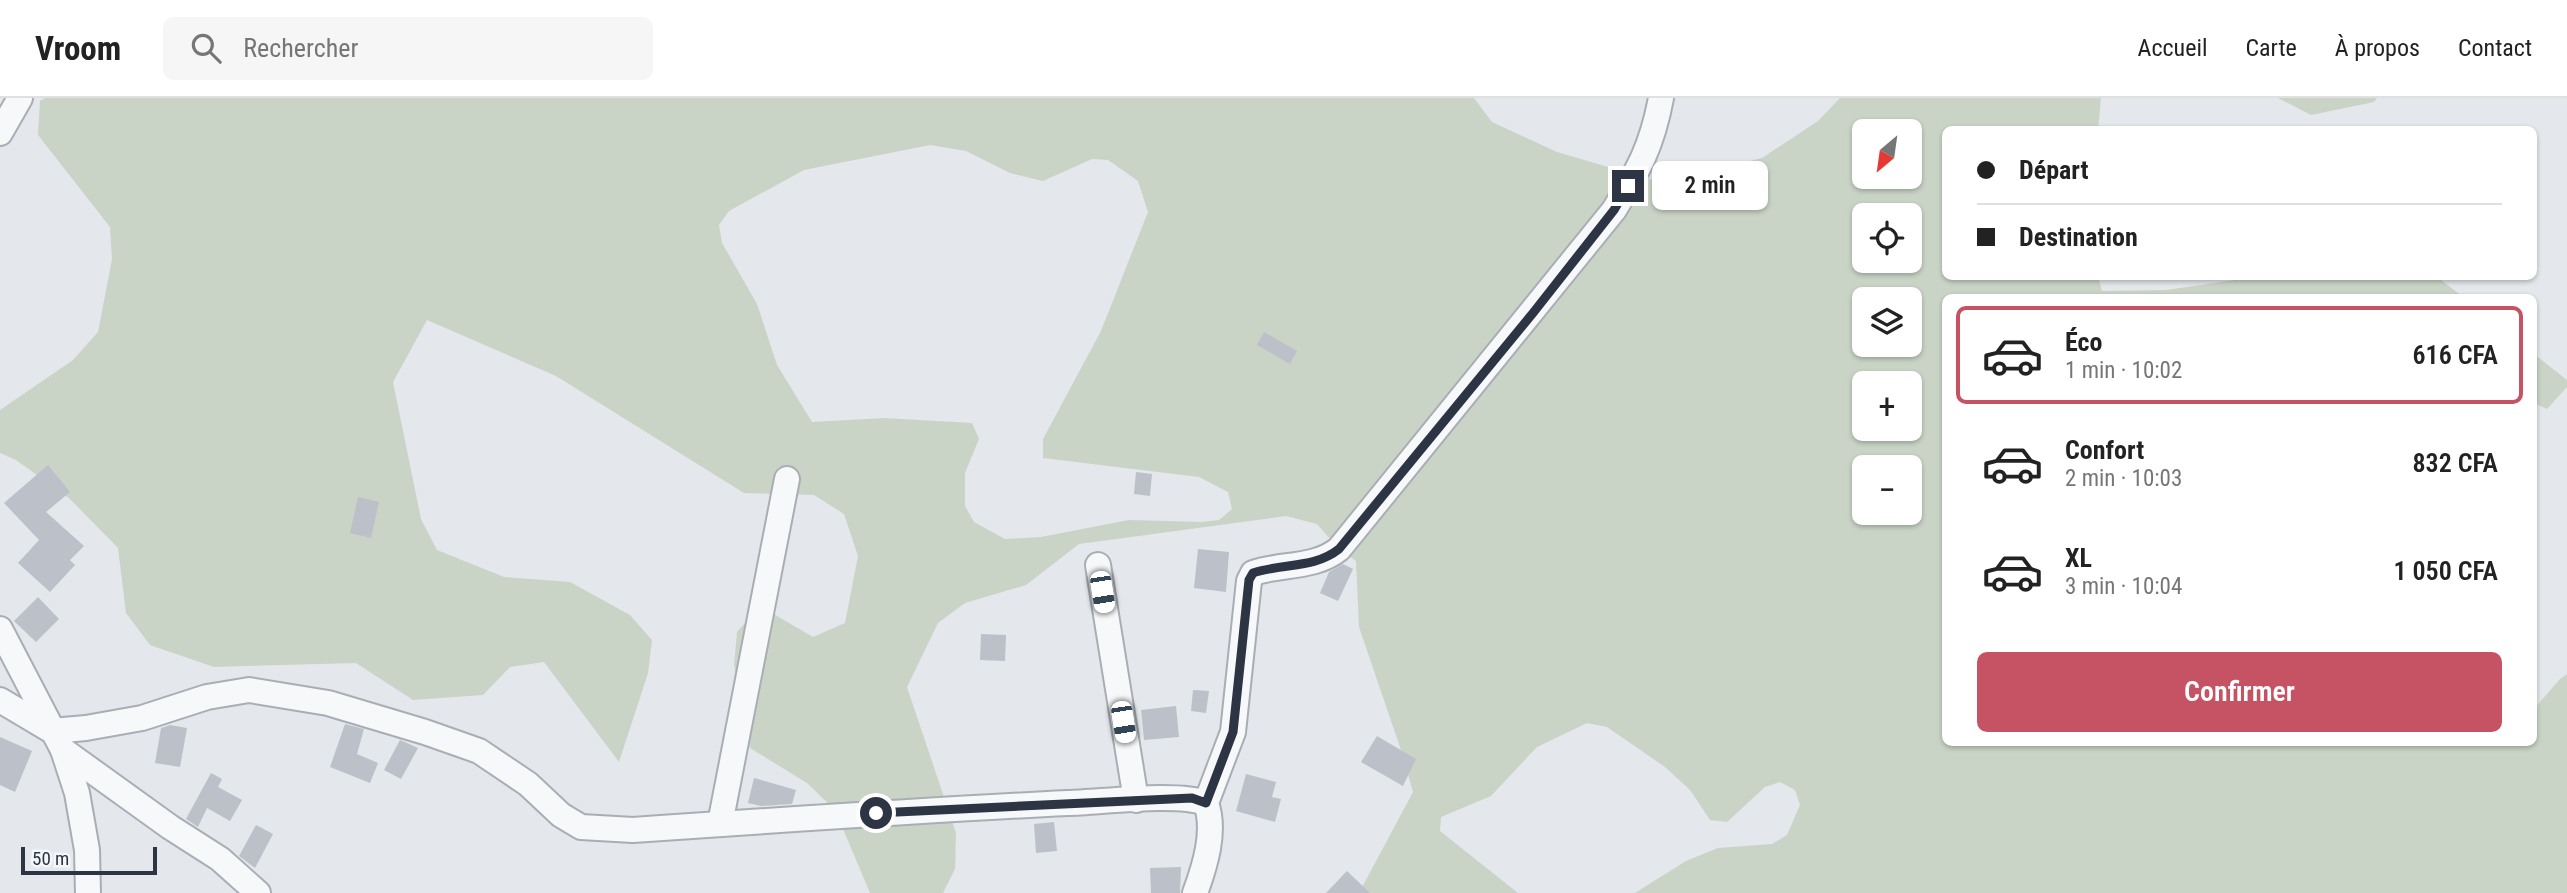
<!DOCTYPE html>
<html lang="fr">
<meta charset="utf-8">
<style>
:root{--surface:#fff;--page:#f6f6f6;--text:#222;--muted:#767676;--line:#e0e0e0;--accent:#c65363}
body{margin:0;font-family:"Roboto Condensed",sans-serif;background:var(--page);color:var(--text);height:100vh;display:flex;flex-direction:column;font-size:26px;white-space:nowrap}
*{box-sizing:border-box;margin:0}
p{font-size:23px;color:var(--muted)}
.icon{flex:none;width:38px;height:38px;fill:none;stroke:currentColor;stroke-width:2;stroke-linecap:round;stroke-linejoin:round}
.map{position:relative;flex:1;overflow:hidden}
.details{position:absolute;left:1942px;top:196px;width:595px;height:452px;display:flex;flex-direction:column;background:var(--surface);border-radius:10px;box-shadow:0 2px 5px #0004}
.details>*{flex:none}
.hud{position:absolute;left:1942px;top:28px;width:595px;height:154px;border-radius:10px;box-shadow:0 2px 5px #0004;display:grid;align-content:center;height:154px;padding:0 35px;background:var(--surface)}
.needle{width:46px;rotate:209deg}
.controls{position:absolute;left:1852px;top:21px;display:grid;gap:14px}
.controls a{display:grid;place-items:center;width:70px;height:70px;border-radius:10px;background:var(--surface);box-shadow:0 2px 5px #0004;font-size:35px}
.scale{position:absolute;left:21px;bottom:18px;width:136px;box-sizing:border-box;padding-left:7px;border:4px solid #2d3443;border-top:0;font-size:19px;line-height:24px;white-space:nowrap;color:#2d3443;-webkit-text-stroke:5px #f4f6f8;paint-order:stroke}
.end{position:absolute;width:32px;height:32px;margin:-16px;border:9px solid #2d3443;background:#fff;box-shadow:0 0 0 4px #fff}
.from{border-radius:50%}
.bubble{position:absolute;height:49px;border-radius:10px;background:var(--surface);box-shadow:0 2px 5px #0004;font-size:23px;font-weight:600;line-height:49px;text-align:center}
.car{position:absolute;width:21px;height:42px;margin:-21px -10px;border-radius:9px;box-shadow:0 0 5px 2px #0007;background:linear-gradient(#fff 24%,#345 0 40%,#fff 0 76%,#345 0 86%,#fff 0)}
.hud b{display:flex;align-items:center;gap:24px;height:66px;font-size:26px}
.hud b+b{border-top:2px solid var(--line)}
.hud i{width:18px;height:18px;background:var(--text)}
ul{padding:12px 0 0;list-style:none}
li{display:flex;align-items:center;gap:21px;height:98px;margin:0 14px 10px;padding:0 21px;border:4px solid transparent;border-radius:10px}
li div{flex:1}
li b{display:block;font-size:26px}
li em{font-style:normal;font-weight:600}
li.on{border-color:var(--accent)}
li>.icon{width:63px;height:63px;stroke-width:1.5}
.cta{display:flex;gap:14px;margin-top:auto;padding:14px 35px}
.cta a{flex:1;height:80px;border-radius:10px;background:var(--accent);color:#fff;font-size:28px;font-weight:600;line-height:80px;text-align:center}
header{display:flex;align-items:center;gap:42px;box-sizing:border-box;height:98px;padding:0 35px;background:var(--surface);border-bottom:2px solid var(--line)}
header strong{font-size:33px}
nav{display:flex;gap:38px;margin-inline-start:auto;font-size:24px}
.search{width:490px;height:63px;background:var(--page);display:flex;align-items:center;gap:18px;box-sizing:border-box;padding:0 24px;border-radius:10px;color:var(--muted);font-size:26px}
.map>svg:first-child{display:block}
.green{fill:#c9d4c6;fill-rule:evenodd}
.building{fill:#bcc0c8}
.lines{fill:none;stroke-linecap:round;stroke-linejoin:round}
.minor-casing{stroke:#a9aeb5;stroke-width:28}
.minor{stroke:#f7f8fa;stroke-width:24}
.route{stroke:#2d3443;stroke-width:9}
</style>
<header>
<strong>Vroom</strong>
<div class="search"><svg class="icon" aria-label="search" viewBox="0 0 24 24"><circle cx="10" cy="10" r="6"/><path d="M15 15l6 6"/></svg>Rechercher</div>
<nav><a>Accueil</a><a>Carte</a><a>À propos</a><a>Contact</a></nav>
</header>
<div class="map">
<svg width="2567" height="795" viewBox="0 0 2567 795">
<rect width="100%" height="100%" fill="#e4e7eb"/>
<!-- green -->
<g class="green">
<path d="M45 0H1474L1492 24 1557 54 1663 85 1762 60 1818 23 1840 0H2101L2098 31 1946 32V178L2098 179 2102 193 2166 192 2235 182 2242 178H2436L2463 199 1946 200V644H2534V611L2560 581 2567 576V795H1635L1686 763 1718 750 1772 746 1787 737 1800 707 1795 692 1780 684 1765 689 1727 724 1710 722 1690 692 1665 669 1607 629 1587 625 1537 649 1491 698 1441 719 1440 733 1518 795H1359L1413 694 1401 652 1359 529 1356 463 1339 451 1317 426 1286 418 1079 446 1026 487 965 505 938 525 907 589 956 735 955 771 943 795H870L835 712 807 685 750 650 734 567 737 534 760 508 813 539 845 525 858 458 844 416 814 397 744 395 556 278 427 222 393 284 421 421 437 452 504 479 570 484 630 517 652 542 648 575 619 664 544 564 510 569 483 597 413 602 356 565 214 569 150 547 126 515 118 450 69 400 16 362 0 355V312L73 262 98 234 112 161 110 129 38 37 40 3ZM1864 33H1909V79H1864ZM930 47 966 53 1010 75 1043 83 1092 61 1108 62 1138 83 1148 114 1101 233 1043 341V360L1199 379 1228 394 1232 411 1219 422 1202 424 1129 422 1041 439 1005 441 974 424 965 408V375L979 341 972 325 884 320 812 324 777 267 757 206 722 145 719 127 729 113 804 72ZM1864 117H1909V163H1864ZM1864 201H1909V247H1864ZM1864 285H1909V331H1864ZM1864 369H1909V415H1864Z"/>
<path d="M2278 0H2377L2374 4 2311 17Z"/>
<path d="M2534 256 2567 282V289L2547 311 2534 305Z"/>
</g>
<!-- building -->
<g class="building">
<path d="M1264 234 1297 253 1290 266 1257 247Z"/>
<path d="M48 367 70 394 46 414 84 448 70 462 75 467 50 494 18 465 39 442 4 405Z"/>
<path d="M1136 374 1152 376 1150 398 1134 396Z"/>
<path d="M358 399 379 404 371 440 350 435Z"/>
<path d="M1198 451 1229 454 1226 494 1194 490Z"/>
<path d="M1343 466 1353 471 1338 503 1320 495 1329 474Z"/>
<path d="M38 499 59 521 36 544 14 523Z"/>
<path d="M981 536 1006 537 1005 563 980 562Z"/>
<path d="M1193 592 1209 593 1206 615 1191 613Z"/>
<path d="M1176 608 1179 639 1144 642 1141 612Z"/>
<path d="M345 626 364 631 357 656 378 665 370 685 330 669Z"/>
<path d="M170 627 187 630 180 669 155 665 161 630Z"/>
<path d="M1377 638 1416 661 1403 688 1361 664Z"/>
<path d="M0 639 32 653 15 694 0 687Z"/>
<path d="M400 642 418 650 401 681 384 672Z"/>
<path d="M211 675 222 681 218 689 242 702 230 723 207 710 198 729 186 721Z"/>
<path d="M1246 676 1276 684 1272 699 1281 701 1275 724 1236 713Z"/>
<path d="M754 680 796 692 792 706 761 708 748 705Z"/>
<path d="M1054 724 1057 753 1036 755 1034 726Z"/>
<path d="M256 727 273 736 255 770 239 758Z"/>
<path d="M1181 769 1180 795H1151L1150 770Z"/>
<path d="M1347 773 1370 795H1326Z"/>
</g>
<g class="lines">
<!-- minor casing -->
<g class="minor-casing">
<g id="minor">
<path d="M0 35 20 0"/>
<path d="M1098 467 1136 702"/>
<path d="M0 531 63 652 77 695 87 752 88 795"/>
<path d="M0 602 52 633 86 630 142 620 207 599 249 592 328 605 425 634 479 653 528 686 561 717 581 729 633 732C778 722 923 712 1068 705 1103 704 1177 694 1206 705"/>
<path d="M63 652 170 729 220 761 258 795"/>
<path d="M720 726 787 381"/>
<path d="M1195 795C1205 768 1216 733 1206 705L1233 634 1249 483 1253 475C1282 465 1314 471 1339 451L1614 112C1639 71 1652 48 1661 0"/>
</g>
</g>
<!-- minor -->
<use href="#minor" class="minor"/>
</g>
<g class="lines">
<!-- route -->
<path class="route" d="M876 715 1192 700 1206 705 1233 634 1249 482 1253 475C1282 465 1314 471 1339 451L1533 215 1614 112 1628 88"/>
</g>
</svg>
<div class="controls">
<a><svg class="needle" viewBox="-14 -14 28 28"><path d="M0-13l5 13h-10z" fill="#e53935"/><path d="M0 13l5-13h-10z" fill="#767676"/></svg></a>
<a><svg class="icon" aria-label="locate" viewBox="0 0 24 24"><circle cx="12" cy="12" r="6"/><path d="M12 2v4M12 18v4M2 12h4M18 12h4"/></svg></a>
<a><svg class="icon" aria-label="layers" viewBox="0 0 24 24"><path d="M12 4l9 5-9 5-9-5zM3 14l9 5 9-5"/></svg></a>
<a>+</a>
<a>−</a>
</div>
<div class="scale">50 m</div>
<i class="end from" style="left:876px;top:715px"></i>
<i class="end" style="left:1628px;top:88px"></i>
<div class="bubble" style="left:1652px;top:63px;width:116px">2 min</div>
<i class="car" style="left:1102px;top:494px;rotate:171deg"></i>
<i class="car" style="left:1123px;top:624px;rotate:171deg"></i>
<div class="hud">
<b><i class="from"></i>Départ</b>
<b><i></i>Destination</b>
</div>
<section class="details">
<ul>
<li class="on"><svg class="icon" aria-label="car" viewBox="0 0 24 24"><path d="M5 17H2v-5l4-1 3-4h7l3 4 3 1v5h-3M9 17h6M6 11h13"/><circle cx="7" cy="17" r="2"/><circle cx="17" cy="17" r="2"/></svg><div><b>Éco</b><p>1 min · 10:02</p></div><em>616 CFA</em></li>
<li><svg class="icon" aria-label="car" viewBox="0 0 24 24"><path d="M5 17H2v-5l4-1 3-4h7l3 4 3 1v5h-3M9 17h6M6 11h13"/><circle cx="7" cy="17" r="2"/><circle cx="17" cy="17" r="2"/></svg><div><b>Confort</b><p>2 min · 10:03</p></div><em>832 CFA</em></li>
<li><svg class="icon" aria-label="car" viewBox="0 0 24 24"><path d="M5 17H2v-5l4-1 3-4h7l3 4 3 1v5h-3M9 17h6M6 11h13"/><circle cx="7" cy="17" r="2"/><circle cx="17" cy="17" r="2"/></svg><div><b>XL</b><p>3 min · 10:04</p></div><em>1 050 CFA</em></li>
</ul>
<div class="cta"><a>Confirmer</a></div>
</section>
</div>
